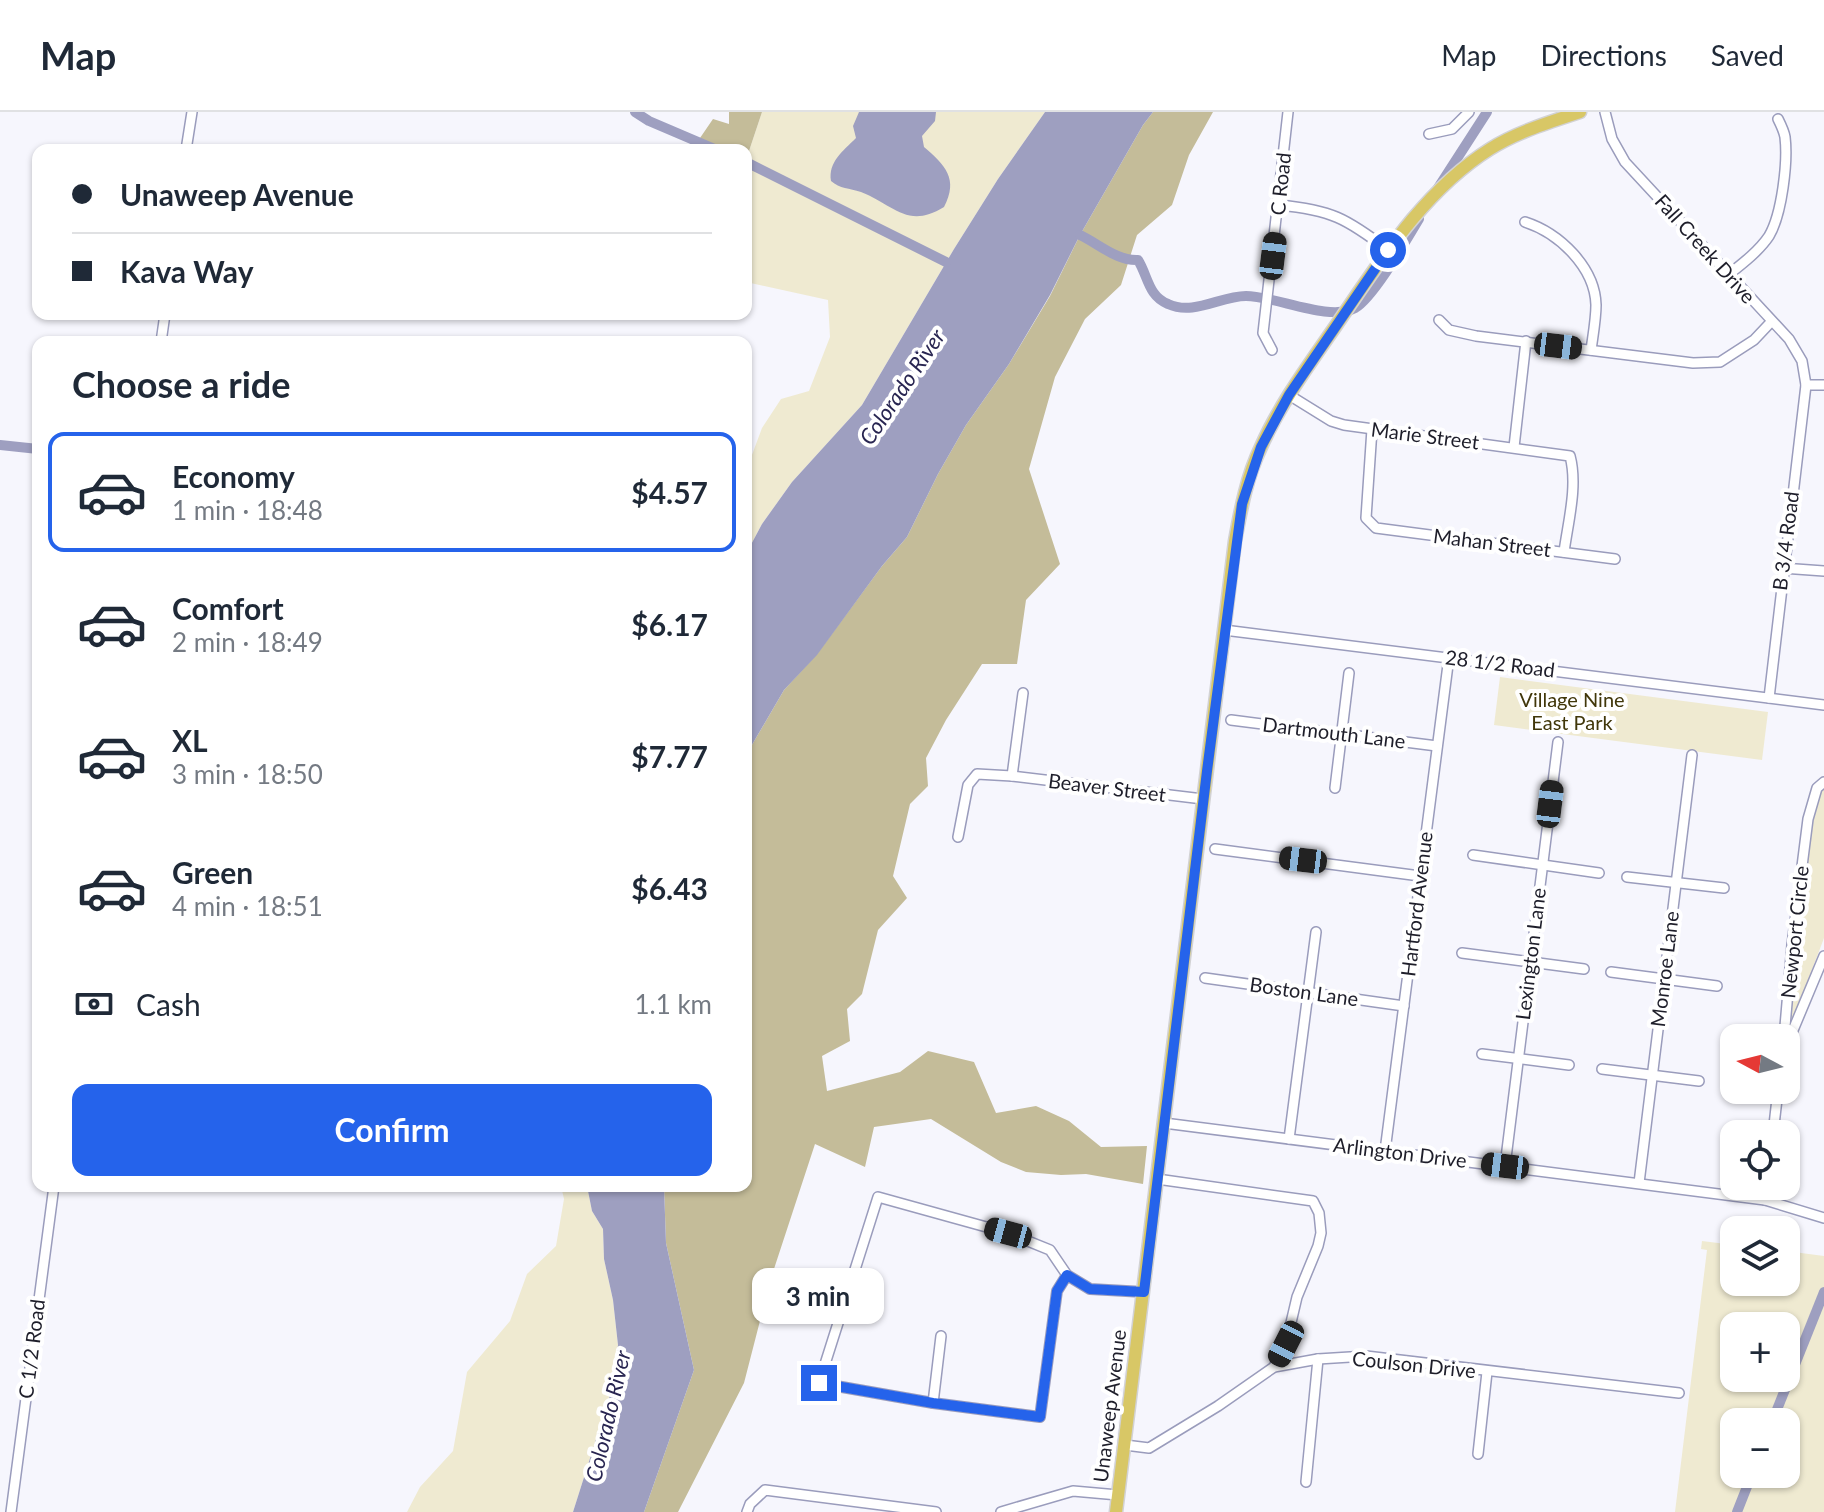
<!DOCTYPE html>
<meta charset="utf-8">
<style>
:root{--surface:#fff;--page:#f6f6f7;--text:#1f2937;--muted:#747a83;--line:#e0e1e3;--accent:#2563eb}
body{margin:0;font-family:Lato,sans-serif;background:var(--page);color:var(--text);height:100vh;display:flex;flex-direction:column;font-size:30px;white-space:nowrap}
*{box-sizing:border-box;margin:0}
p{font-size:26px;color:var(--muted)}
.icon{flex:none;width:44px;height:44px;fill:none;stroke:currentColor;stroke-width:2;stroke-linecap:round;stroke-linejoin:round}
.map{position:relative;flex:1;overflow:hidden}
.details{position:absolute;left:32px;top:224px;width:720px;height:856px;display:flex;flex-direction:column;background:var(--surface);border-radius:16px;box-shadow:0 2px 6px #0004}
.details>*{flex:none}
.hud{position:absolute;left:32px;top:32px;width:720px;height:176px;border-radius:16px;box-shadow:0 2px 6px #0004;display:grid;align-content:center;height:176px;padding:0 40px;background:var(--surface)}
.needle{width:52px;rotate:277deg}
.fabs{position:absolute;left:1720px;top:912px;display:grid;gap:16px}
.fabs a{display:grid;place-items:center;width:80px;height:80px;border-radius:16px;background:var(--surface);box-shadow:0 2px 6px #0004;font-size:40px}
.end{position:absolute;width:36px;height:36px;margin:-18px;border:10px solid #2563eb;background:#fff;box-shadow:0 0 0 4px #fff}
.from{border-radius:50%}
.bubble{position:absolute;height:56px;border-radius:16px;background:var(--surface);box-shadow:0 2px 6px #0004;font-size:26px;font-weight:700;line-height:56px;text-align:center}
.car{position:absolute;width:24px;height:48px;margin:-24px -12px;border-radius:10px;box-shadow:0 0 6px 2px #0007;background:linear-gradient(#222 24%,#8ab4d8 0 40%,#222 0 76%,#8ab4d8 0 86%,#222 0)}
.hud b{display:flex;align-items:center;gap:28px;height:76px;font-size:30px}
.hud b+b{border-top:2px solid var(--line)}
.hud i{width:20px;height:20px;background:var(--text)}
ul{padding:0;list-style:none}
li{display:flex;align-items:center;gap:24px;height:120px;margin:0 16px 12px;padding:0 24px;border:4px solid transparent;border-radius:16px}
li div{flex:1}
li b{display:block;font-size:30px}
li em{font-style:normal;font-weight:700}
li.active{border-color:var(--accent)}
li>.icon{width:72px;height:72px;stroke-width:1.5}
h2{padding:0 40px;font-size:36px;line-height:96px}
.pay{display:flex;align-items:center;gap:20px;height:88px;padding:0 40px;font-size:30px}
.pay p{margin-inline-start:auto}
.button{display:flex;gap:16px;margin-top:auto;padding:16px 40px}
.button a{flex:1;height:92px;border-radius:16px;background:var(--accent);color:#fff;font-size:32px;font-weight:700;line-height:92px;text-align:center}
header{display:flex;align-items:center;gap:48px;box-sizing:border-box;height:112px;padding:0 40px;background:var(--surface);border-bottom:2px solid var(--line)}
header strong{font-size:38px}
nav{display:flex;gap:44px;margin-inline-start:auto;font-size:28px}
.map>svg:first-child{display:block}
.green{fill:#efead1;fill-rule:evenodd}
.forest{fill:#c4bc99}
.water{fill:#9e9fc0}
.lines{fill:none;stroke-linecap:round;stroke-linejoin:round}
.canal{stroke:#9e9fc0;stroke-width:10}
.minor-casing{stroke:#9a9cbc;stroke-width:12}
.major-casing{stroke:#d2d2d4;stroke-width:15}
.minor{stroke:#fff;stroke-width:9}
.major{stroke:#d8c766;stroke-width:12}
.route{stroke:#2563eb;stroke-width:10}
.labels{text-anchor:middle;stroke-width:8;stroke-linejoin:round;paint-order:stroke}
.street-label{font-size:20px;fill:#1e1e2a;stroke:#fff}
.park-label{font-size:20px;fill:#41370a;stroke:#fff}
.water-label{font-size:22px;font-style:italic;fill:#282551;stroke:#fff}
</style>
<header>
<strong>Map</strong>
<nav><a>Map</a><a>Directions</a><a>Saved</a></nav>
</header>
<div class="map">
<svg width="1824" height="1400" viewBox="0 0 1824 1400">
<rect width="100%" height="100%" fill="#f6f6fd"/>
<!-- green -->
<g class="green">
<path d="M762 0H1045L998 67 954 137 862 293 792 370 762 412 746 442V359L762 316 781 287 809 279 830 225 828 188 746 170V48Z"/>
<path d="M1500 565 1768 600 1762 648 1494 613Z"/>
<path d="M1824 677V826L1792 911 1789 908 1814 698 1819 681Z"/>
<path d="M561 1074H587L592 1099 603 1117 604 1147 613 1188 618 1233 612 1277 573 1400H407L420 1375 453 1339 467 1260 510 1209 527 1162 556 1134 564 1087Z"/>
<path d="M1702 1129 1734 1133V1170H1786V1139L1824 1144V1400H1675L1707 1138 1701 1137ZM1786 1214V1266H1734V1214ZM1786 1310V1362H1734V1310Z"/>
</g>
<!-- forest -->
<g class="forest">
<path d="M729 0H762L746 48V38H719L700 26 713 7 729 12Z"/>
<path d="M1153 0H1213L1189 43 1172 93 1137 123 1121 173 1085 207 1055 265 1029 357 1060 452 1026 488 1017 552H982L946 608 926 646 928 674 910 692 893 764 907 786 878 818 862 882 847 897 850 929 822 944 827 979 900 960 928 939 974 950 996 1001 1036 994 1069 1009 1101 1035 1147 1034 1143 1072 1086 1062 1061 1063 1026 1060 1001 1050 931 1007 874 1015 865 1055 815 1032 771 1166 744 1271 678 1400H644L694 1258 666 1131 664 1074H746V643L784 578 817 542 882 454 907 425 938 362 966 313 1009 252 1050 184 1080 123 1143 13Z"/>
</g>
<!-- water -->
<g class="water">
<path d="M859 0H936L935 9 922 24 924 35C945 53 959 67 944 95 907 118 893 92 861 80 849 76 840 77 831 69 828 50 843 39 856 26L853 14Z"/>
<path d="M1045 0H1153L1143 13 1080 123 1050 183 1009 252 966 313 938 362 907 425 882 454 817 543 784 578 746 643V442L762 412 792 370 862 293 954 137 998 67Z"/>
<path d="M587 1074H664L666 1131 694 1258 644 1400H573L612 1277 618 1233 613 1188 604 1147 603 1117 592 1099Z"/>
</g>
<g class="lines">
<!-- canal -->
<g class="canal">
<path d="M635 0 649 9 717 38"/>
<path d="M746 50 946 150"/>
<path d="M1438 76 1487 0"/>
<path d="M1080 123C1099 132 1117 149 1138 148 1148 164 1148 184 1168 192 1194 204 1220 184 1246 184 1276 184 1329 210 1355 196 1373 186 1407 127 1419 107"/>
<path d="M0 333 38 337"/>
<path d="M1772 1310 1824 1180"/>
<path d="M1737 1400 1752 1362"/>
</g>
<!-- minor casing -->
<g class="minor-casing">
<g id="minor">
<path d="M1605 0 1612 27 1625 50 1789 227 1802 249 1806 273 1769 586"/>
<path d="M1429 22 1452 17 1469 0"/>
<path d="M186 38 192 0"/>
<path d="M1279 93C1331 98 1346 106 1388 138"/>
<path d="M1525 110C1559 121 1595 155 1596 193 1596 207 1593 223 1591 238"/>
<path d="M1728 163C1742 152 1759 139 1769 124 1782 102 1788 50 1785 25 1784 19 1781 13 1778 7"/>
<path d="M1439 208 1449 218 1476 224 1693 251 1720 250 1754 228 1771 210"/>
<path d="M161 230 165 202"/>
<path d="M1272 238 1263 221 1288 0"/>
<path d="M1806 273H1824"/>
<path d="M1289 283 1331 309 1344 313 1570 344C1578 374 1568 410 1564 440"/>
<path d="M1372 317 1366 406 1376 416 1615 447"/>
<path d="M1514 335 1526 229"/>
<path d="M1782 456 1824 459"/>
<path d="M1224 518 1824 593"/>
<path d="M1231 608 1437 634"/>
<path d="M1012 664 1023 581"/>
<path d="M1335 676 1349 561"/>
<path d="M958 725 968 673 977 662 1012 664 1203 687"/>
<path d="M1215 737 1420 764"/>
<path d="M1473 743 1599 761"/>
<path d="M1627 765 1724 776"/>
<path d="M1462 841 1584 857"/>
<path d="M1611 860 1717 874"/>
<path d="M1205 866 1404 894"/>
<path d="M1784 926 1792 833 1808 707 1817 676 1824 670"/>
<path d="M1786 935 1824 844"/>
<path d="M1482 942 1569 953"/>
<path d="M1602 957 1699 969"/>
<path d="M1164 1011 1765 1088 1824 1106"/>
<path d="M1773 1022 1778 978"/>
<path d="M1289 1027 1316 820"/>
<path d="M1385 1039 1449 545"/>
<path d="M1505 1054 1558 630"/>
<path d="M1157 1067 1313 1089 1319 1101 1321 1121 1318 1134 1297 1185 1286 1232 1274 1255"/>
<path d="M1639 1071 1692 643"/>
<path d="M1765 1088 1766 1074"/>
<path d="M1067 1163 1057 1179 1040 1305 933 1291 819 1271 878 1085 1008 1121 1050 1138 1067 1163 1090 1177 1144 1180"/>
<path d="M933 1291 941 1224"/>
<path d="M1125 1333 1149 1336 1218 1294 1274 1255 1318 1247 1366 1244 1679 1281"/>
<path d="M1478 1342 1487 1260"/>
<path d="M1306 1370 1318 1247"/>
<path d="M11 1400 54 1074"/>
<path d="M747 1400 750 1392 765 1378 936 1400"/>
<path d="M1001 1400 1073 1379 1118 1383"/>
</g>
</g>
<!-- major casing -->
<g class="major-casing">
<path id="major" d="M1116 1400 1235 429C1241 396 1247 364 1261 335 1280 292 1308 254 1335 215 1379 151 1423 79 1490 37 1517 20 1550 10 1580 0"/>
</g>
<!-- minor -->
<use href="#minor" class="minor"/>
<!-- major -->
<use href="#major" class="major"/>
</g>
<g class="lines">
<!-- route -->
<path class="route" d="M819 1271 933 1291 1040 1305 1057 1179 1067 1163 1090 1177 1144 1180 1207 659 1242 392 1261 335 1289 283 1388 138"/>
</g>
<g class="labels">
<!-- street labels -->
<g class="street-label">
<text transform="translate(1281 72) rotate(-84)" y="7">C Road</text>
<text transform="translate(1705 137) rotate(48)" y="7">Fall Creek Drive</text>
<text transform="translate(1425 324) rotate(7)" y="7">Marie Street</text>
<text transform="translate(1786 429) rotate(-83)" y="7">B 3/4 Road</text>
<text transform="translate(1492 431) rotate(7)" y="7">Mahan Street</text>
<text transform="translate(1500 552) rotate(7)" y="7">28 1/2 Road</text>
<text transform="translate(1334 621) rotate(7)" y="7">Dartmouth Lane</text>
<text transform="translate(1107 676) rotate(7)" y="7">Beaver Street</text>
<text transform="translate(1417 792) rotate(-83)" y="7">Hartford Avenue</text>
<text transform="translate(1795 820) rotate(-84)" y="7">Newport Circle</text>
<text transform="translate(1531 842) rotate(-83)" y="7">Lexington Lane</text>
<text transform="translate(1665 857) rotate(-83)" y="7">Monroe Lane</text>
<text transform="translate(1304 880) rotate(8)" y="7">Boston Lane</text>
<text transform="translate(1400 1041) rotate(7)" y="7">Arlington Drive</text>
<text transform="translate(32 1237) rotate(-83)" y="7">C 1/2 Road</text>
<text transform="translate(1414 1253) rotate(6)" y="7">Coulson Drive</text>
<text transform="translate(1110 1294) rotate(-83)" y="7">Unaweep Avenue</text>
</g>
<!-- park labels -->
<g class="park-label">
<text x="1572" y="595">Village Nine<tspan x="1572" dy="23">East Park</tspan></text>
</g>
<!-- water labels -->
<g class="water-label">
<text transform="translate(902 275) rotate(-56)" y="8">Colorado River</text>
<text transform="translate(608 1304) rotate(-77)" y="8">Colorado River</text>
</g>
</g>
</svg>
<div class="fabs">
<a><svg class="needle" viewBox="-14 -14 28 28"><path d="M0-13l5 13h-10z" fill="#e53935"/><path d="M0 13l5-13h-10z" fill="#747a83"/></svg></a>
<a><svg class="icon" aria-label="locate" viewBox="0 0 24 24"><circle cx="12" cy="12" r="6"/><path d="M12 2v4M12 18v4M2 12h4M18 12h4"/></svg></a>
<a><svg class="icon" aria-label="layers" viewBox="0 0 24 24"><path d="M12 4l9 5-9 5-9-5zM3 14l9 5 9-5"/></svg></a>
<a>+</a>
<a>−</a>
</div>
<i class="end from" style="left:1388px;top:138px"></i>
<i class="end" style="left:819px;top:1271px"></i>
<div class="bubble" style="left:752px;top:1156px;width:132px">3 min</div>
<i class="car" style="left:1273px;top:144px;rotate:7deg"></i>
<i class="car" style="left:1558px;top:234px;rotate:97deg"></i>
<i class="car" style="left:1550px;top:692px;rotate:7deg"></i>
<i class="car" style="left:1303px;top:748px;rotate:277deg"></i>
<i class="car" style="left:1505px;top:1054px;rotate:277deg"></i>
<i class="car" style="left:1008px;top:1121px;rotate:285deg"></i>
<i class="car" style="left:1286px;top:1232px;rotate:207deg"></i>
<div class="hud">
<b><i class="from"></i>Unaweep Avenue</b>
<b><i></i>Kava Way</b>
</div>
<section class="details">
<h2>Choose a ride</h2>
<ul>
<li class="active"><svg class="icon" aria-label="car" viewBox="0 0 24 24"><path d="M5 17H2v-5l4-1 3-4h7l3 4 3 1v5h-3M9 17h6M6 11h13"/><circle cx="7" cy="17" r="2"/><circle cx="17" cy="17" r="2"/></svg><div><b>Economy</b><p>1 min · 18:48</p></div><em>$4.57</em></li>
<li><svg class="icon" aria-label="car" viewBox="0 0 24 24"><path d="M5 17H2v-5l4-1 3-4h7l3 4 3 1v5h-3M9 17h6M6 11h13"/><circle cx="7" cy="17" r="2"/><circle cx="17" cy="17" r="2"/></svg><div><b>Comfort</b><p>2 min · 18:49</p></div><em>$6.17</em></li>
<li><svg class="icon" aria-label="car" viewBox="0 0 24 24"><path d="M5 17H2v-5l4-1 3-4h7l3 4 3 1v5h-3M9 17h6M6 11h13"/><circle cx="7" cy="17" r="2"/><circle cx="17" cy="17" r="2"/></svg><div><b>XL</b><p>3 min · 18:50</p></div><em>$7.77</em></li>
<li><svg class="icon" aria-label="car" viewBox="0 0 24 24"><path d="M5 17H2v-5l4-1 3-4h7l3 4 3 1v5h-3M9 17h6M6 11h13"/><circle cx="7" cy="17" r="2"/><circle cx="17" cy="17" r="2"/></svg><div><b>Green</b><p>4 min · 18:51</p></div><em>$6.43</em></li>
</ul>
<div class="pay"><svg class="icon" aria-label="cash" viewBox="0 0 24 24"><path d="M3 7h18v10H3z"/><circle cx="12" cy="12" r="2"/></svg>Cash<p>1.1 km</p></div>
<div class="button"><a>Confirm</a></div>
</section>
</div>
